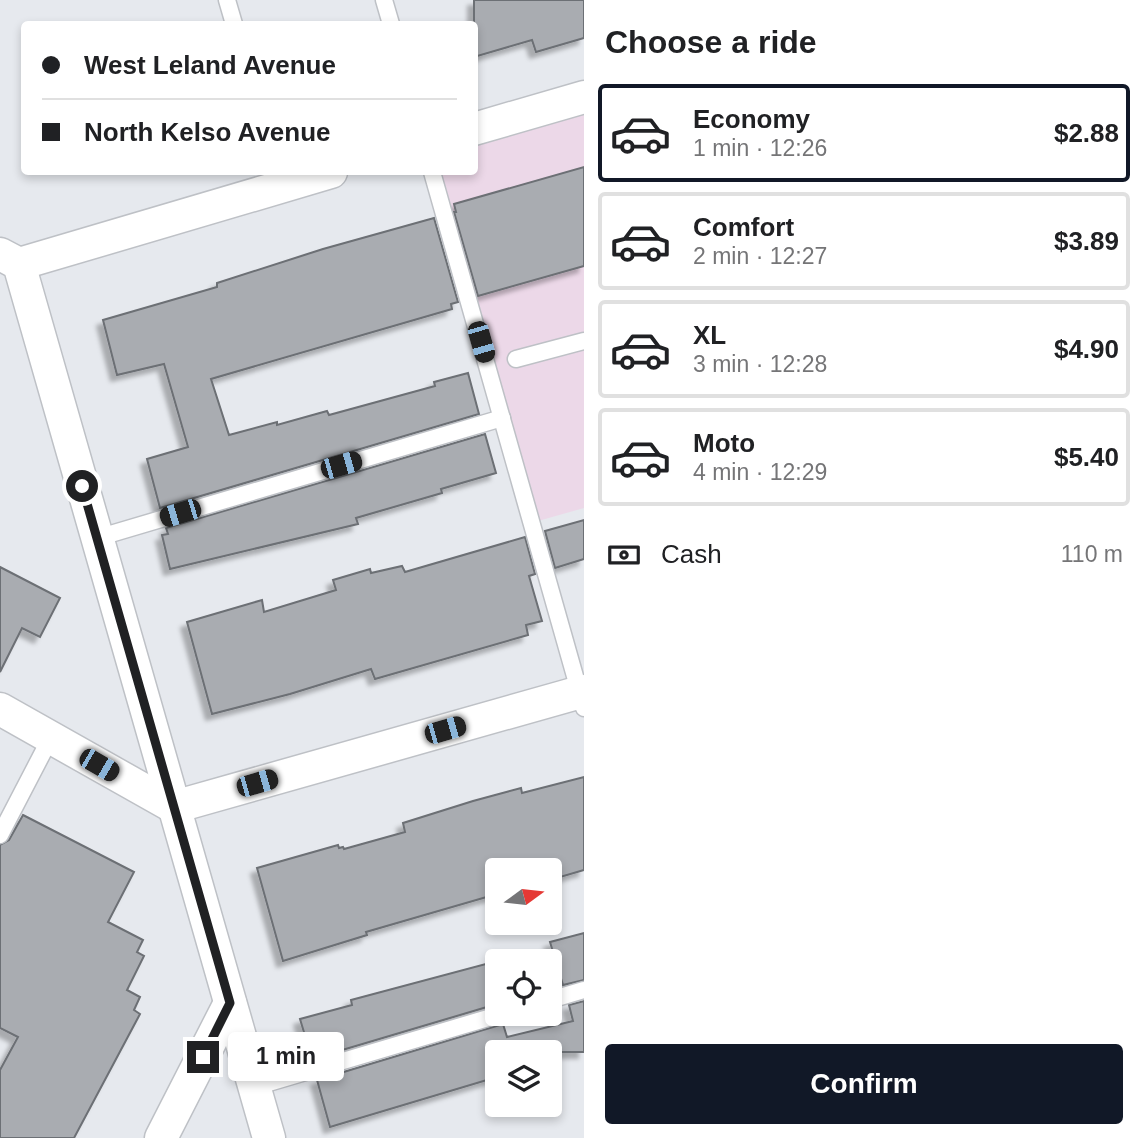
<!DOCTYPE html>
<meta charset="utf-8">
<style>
:root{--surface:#fff;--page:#f2f2f2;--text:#202124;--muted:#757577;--line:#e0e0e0;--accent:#111827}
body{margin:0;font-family:Arial,sans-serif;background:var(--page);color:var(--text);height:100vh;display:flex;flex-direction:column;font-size:26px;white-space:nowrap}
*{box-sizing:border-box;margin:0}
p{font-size:23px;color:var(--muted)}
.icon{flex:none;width:38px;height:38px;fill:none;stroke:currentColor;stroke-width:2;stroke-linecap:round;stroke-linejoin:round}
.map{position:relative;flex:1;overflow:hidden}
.panel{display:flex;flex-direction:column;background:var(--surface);width:560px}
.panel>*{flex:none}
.hud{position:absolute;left:21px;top:21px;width:457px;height:154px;border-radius:7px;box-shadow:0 4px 10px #0003;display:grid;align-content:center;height:154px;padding:0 21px;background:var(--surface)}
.needle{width:46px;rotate:75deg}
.controls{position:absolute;left:485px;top:858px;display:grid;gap:14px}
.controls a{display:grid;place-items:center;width:77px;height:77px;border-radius:7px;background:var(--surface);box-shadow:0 4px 10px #0003;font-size:35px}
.end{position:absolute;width:32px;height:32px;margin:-16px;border:9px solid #202123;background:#fff;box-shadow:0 0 0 4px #fff}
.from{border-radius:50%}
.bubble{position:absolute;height:49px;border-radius:7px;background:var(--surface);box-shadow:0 4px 10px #0003;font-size:23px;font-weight:600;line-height:49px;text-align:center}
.car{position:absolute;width:21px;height:42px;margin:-21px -10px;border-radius:9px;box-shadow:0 0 5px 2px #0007;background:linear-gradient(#222 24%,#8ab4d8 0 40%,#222 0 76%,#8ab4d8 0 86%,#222 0)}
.hud b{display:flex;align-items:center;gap:24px;height:66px;font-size:26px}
.hud b+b{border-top:2px solid var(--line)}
.hud i{width:18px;height:18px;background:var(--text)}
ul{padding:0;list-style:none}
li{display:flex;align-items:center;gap:21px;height:98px;margin:0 14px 10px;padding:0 7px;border:4px solid var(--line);border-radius:7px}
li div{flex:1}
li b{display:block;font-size:26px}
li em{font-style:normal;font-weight:600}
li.current{border-color:var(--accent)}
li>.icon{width:63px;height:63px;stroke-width:1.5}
h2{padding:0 21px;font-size:32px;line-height:84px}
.pay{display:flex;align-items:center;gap:18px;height:77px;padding:0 21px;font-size:26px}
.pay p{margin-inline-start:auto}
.cta{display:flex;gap:14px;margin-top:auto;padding:14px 21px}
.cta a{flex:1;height:80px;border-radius:7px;background:var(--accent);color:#fff;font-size:28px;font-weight:600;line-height:80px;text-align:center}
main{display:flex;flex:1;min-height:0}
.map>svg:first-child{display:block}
.commercial{fill:#ecd8e8}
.building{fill:#a9acb1;stroke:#6c6f74;stroke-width:2;filter:url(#shadow)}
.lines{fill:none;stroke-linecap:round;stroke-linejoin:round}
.lane-casing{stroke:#bec1c6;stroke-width:19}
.street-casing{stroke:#bec1c6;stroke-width:35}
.lane{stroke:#fff;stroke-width:16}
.street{stroke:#fff;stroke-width:32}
.route{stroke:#202123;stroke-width:9}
</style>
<main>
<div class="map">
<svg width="584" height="1138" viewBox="0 0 584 1138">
<defs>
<filter id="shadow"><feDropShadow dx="-6" dy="6" stdDeviation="2" flood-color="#0004"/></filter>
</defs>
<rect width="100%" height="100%" fill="#e6e9ee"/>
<!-- commercial -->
<path class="commercial" d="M584 102V508L538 521 437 172H474V134Z"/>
<!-- building -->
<g class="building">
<path d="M474 0H584V38L536 52 532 40 474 57Z"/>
<path d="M584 167V266L478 296 454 212H456L454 204Z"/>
<path d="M434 218 458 302 451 304 452 309 211 379 229 435 277 422V425L327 411 329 415 435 386 434 382 468 373 479 414 160 508 147 459 188 447 164 364 117 375 103 320 217 287V283L323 249Z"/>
<path d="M485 434 496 473 441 489 442 493 356 518 358 524 170 569 162 535 168 534 166 528Z"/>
<path d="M584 520V559L555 568 545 531Z"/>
<path d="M525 537 535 574 529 576 542 621 526 625 528 635 375 679 371 669 290 694 212 714 187 622 262 600 264 612 336 590 333 580 370 569 371 573 402 566 405 572Z"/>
<path d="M0 567 60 598 40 637 22 628 0 672Z"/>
<path d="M584 777V870L550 880V870H497V894L366 932 367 935 283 961 257 868 338 845 339 848 343 847 344 849 405 832 403 823 473 801 521 788 522 793Z"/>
<path d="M23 815 134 872 108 922 143 940 137 952 144 956 127 990 140 997 134 1010 140 1014 74 1138H0V1070L18 1037 0 1028V845L9 840Z"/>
<path d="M584 933V980L563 985 550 942Z"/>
<path d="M497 961V1004L312 1059 300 1019 352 1005 351 1000Z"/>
<path d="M584 1001V1052H497V1077L330 1127 317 1080 503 1024 507 1037 573 1021 569 1005Z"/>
</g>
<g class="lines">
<!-- lane casing -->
<g class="lane-casing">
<g id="lane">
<path d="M227 0 234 24"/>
<path d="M384 0 391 24"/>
<path d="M432 172 584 708"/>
<path d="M516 359 584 341"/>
<path d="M97 538 502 418"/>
<path d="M0 835 51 737"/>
<path d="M550 1000 584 990"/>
<path d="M255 1087 505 1013"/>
</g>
</g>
<!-- street casing -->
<g class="street-casing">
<g id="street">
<path d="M474 129 584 97"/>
<path d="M0 254 19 264 269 1138"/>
<path d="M19 264 331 172"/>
<path d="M0 709 174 807 584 691"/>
<path d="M161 1138 230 1003"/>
</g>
</g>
<!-- lane -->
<use href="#lane" class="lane"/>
<!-- street -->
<use href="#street" class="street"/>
</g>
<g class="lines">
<!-- route -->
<path class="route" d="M82 486 230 1003 203 1057"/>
</g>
</svg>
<div class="controls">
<a><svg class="needle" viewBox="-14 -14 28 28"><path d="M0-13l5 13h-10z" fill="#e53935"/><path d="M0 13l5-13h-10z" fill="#757577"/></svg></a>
<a><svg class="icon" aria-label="locate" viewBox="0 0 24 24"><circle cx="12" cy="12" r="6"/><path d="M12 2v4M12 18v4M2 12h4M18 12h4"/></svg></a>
<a><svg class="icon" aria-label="layers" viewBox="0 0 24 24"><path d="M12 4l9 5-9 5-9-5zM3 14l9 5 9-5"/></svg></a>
</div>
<i class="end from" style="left:82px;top:486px"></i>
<i class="end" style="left:203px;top:1057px"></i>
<div class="bubble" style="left:228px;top:1032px;width:116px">1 min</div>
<i class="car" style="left:481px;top:342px;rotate:164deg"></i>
<i class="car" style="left:341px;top:465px;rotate:74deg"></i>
<i class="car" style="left:180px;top:513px;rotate:253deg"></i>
<i class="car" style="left:445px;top:730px;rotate:74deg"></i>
<i class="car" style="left:99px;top:765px;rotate:120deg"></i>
<i class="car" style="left:257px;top:783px;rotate:74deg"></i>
<div class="hud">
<b><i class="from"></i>West Leland Avenue</b>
<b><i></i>North Kelso Avenue</b>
</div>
</div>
<section class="panel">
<h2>Choose a ride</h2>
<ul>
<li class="current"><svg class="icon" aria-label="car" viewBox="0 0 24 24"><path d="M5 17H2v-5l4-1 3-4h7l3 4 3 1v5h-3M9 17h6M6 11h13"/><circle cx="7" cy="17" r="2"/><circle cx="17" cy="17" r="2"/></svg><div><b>Economy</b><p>1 min · 12:26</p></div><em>$2.88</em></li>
<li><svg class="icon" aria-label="car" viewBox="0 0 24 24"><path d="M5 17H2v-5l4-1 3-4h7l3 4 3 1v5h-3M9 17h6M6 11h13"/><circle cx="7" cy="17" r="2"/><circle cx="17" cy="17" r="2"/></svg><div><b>Comfort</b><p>2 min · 12:27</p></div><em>$3.89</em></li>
<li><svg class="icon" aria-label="car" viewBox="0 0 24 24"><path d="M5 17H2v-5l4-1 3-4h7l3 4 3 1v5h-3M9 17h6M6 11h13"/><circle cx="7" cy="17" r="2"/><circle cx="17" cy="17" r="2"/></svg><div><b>XL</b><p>3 min · 12:28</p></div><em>$4.90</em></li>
<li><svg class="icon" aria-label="car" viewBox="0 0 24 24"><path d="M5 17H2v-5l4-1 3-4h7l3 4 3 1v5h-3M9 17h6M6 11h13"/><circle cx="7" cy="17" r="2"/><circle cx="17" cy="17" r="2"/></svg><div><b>Moto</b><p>4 min · 12:29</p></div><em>$5.40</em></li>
</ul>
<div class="pay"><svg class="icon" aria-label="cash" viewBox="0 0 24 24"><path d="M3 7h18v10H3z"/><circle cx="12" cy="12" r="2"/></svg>Cash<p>110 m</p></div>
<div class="cta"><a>Confirm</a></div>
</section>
</main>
